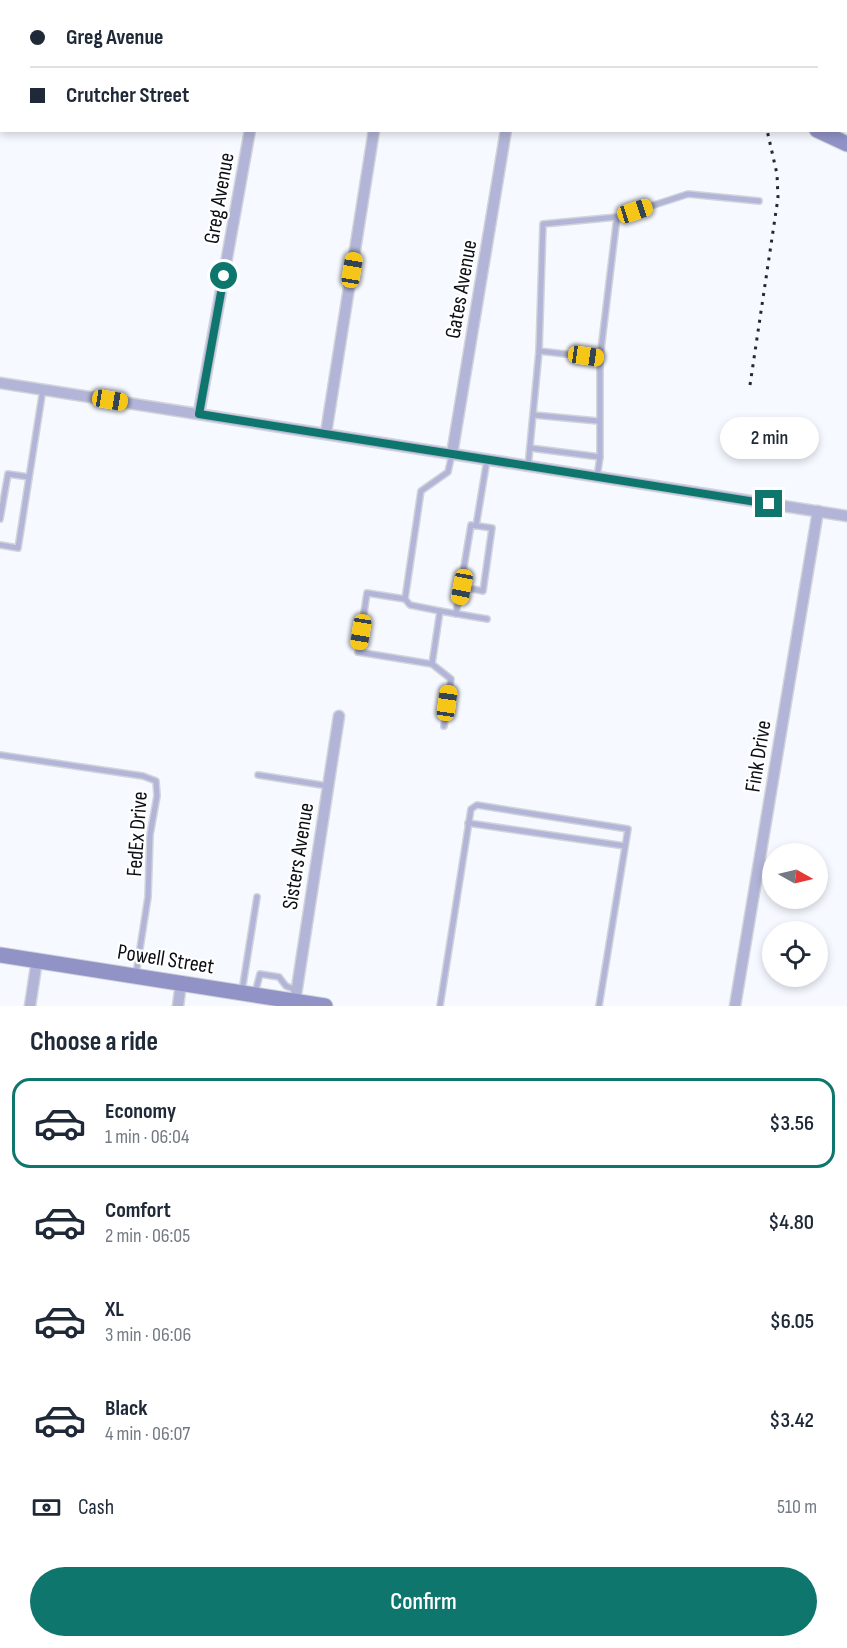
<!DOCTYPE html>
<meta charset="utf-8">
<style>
:root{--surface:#fff;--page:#f6f6f7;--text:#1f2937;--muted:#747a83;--line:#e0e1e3;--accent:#0f766e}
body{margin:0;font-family:"Sofia Sans Condensed",sans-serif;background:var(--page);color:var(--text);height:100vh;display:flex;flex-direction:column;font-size:22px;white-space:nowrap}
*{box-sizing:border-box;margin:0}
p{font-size:20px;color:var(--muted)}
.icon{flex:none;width:33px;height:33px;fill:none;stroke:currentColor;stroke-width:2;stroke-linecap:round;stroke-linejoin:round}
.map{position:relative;height:1006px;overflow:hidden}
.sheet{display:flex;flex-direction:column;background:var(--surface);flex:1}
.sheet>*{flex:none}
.guide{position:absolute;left:0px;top:0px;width:848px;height:132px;box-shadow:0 3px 9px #0003;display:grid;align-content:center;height:132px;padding:0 30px;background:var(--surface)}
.needle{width:39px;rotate:98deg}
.tools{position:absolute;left:762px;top:843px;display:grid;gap:12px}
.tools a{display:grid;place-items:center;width:66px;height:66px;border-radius:50%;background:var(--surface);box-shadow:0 3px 9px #0003;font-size:30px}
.end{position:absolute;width:27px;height:27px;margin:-14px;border:8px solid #0f766e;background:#fff;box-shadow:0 0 0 3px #fff}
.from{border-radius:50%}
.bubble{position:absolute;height:42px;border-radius:21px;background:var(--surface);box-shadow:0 3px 9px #0003;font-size:20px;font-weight:600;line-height:42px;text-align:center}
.car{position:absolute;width:18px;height:36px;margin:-18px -9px;border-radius:8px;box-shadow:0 0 4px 2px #0007;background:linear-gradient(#f5c518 24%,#345 0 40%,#f5c518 0 76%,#345 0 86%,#f5c518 0)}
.guide b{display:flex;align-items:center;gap:21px;height:57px;font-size:22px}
.guide b+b{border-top:2px solid var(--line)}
.guide i{width:15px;height:15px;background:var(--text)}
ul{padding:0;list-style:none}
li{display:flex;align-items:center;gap:18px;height:90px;margin:0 12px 9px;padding:0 18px;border:3px solid transparent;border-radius:18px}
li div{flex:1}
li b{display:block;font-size:22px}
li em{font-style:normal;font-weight:600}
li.active{border-color:var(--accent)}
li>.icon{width:54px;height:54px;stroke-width:1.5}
h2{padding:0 30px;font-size:27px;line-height:72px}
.pay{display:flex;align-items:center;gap:15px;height:66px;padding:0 30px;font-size:22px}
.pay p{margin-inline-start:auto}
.primary-button{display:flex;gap:12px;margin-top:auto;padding:12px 30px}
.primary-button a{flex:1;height:69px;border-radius:36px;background:var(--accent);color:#fff;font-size:24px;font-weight:600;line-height:69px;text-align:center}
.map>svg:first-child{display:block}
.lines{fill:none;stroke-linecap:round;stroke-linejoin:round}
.lane-casing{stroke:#d1d4d9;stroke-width:8}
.street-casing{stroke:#d1d4d9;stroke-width:13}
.secondary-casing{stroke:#d1d4d9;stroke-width:17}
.lane{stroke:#b3b5d8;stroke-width:5}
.street{stroke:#b3b5d8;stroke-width:10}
.secondary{stroke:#9193c7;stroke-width:15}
.rail{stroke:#24272b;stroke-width:3;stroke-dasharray:3 6;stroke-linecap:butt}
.route{stroke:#0f766e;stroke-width:8}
.labels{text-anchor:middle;stroke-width:4.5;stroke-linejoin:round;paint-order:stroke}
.street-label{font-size:22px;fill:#0c0f13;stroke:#fff}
</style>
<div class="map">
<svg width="847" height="1006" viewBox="0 0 847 1006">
<rect width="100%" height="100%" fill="#f6f9ff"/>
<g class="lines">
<!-- lane casing -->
<g class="lane-casing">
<g id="lane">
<path d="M730 2V0"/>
<path d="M846 81H847"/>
<path d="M539 351 600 358"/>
<path d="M534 415 598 421"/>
<path d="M530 448 600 457"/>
<path d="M528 467 539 351 543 224 617 217"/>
<path d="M597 477 600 457V358L617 217 688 194 759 201"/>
<path d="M0 519 8 474 29 477"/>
<path d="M476 526 487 460"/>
<path d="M0 545 18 548 43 389"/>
<path d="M405 599 410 605 440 611"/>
<path d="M456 614 471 525 492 528 483 591 462 587"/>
<path d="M432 664 440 611 487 619"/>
<path d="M444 726 451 679 432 664 358 652 367 593 405 599 421 491 448 472 452 454"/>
<path d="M0 755 143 776 156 781 157 796 150 835 148 897 136 974"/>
<path d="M258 775 328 786"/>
<path d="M468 823 625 846"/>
<path d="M242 991 257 897"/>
<path d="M255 993 260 974 279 977 286 986 296 990"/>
<path d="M440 1006 471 809 477 805 628 829 599 1006"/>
</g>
</g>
<!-- street casing -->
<g class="street-casing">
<g id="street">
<path d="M272 2V0"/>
<path d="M400 2 401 0"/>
<path d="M528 2V0"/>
<path d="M0 383 847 516"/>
<path d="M199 413 250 130"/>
<path d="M326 433 374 130"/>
<path d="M452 454 506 130"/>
<path d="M295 1001 339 716"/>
<path d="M30 1006 37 960"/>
<path d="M178 1006 181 983"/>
<path d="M735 1006 818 511"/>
</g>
</g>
<!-- secondary casing -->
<g class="secondary-casing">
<g id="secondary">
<path d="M549 0 552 2"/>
<path d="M817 130 847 144"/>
<path d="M0 955 325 1006"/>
</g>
</g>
<!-- lane -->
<use href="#lane" class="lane"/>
<!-- street -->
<use href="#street" class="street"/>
<!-- secondary -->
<use href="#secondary" class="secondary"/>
<!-- rail -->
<g class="rail">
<path d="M603 0 607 2"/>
<path d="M846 96 847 97"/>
<path d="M846 116H847"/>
<path d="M750 385 778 198 777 174 767 130"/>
</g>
</g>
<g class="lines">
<!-- route -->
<path class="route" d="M224 276 199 414 769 504"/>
</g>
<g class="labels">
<!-- street labels -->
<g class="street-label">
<text transform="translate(218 198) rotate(-80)" y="8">Greg Avenue</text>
<text transform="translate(460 289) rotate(-80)" y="8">Gates Avenue</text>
<text transform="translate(757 756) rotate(-81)" y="8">Fink Drive</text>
<text transform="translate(136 834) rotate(-86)" y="8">FedEx Drive</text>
<text transform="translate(297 856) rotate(-81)" y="8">Sisters Avenue</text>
<text transform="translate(166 958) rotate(9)" y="8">Powell Street</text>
</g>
</g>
</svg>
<div class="tools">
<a><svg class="needle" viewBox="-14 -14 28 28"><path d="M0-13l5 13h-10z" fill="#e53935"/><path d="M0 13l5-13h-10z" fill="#747a83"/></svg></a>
<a><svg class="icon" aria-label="locate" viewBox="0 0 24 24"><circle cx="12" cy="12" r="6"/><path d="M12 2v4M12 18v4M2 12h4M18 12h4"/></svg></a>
</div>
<i class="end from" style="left:224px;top:276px"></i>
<i class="end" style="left:769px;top:504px"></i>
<div class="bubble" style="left:720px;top:417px;width:99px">2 min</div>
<i class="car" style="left:635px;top:211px;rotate:72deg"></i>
<i class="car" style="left:352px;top:270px;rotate:9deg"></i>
<i class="car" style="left:586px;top:356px;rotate:98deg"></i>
<i class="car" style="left:110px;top:400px;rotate:99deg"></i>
<i class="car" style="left:462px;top:587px;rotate:191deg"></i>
<i class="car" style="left:361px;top:632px;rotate:189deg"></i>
<i class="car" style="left:447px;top:703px;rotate:8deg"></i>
<div class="guide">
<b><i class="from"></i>Greg Avenue</b>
<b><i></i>Crutcher Street</b>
</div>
</div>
<section class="sheet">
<h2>Choose a ride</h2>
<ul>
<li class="active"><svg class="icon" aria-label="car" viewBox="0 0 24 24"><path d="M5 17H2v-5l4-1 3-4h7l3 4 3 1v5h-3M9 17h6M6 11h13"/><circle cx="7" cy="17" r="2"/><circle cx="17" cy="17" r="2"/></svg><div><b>Economy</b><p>1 min · 06:04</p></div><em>$3.56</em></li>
<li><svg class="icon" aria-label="car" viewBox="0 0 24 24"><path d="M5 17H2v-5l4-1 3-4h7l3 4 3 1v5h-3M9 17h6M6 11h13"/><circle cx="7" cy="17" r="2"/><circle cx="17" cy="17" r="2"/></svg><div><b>Comfort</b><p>2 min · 06:05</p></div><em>$4.80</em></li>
<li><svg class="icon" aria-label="car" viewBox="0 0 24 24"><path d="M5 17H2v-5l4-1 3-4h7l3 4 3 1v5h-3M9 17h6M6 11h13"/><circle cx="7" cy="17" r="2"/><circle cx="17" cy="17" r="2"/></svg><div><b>XL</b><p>3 min · 06:06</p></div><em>$6.05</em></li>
<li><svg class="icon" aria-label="car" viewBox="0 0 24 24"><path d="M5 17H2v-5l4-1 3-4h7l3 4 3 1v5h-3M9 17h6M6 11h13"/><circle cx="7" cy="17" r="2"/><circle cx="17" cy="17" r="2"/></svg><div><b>Black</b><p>4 min · 06:07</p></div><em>$3.42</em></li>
</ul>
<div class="pay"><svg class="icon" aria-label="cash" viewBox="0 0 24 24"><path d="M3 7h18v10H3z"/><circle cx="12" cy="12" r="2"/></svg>Cash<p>510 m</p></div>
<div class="primary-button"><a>Confirm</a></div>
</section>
